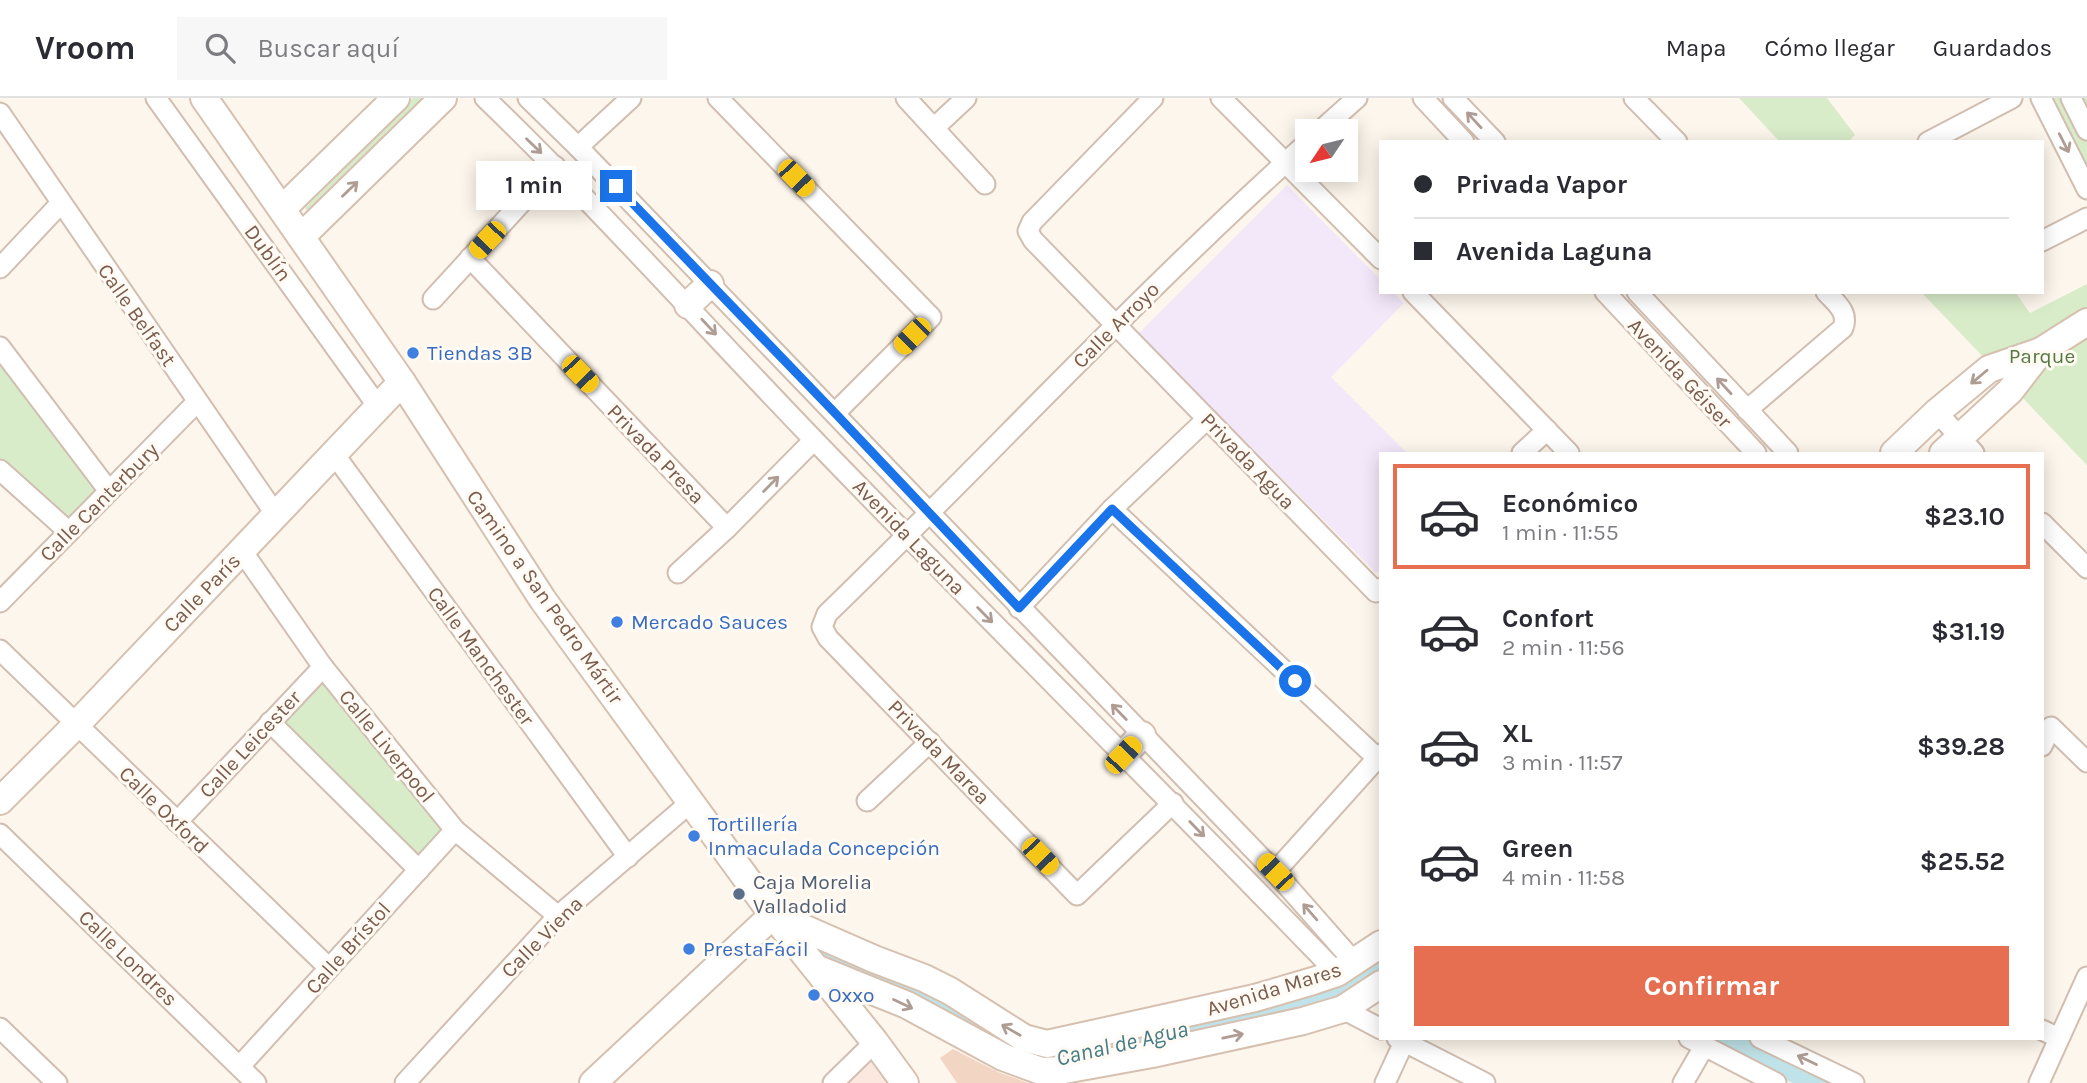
<!DOCTYPE html>
<html lang="es">
<meta charset="utf-8">
<style>
:root{--surface:#fff;--page:#f7f7f7;--text:#2b2b33;--muted:#7c7c81;--line:#e1e1e2;--accent:#e76f51}
body{margin:0;font-family:Karla,sans-serif;background:var(--page);color:var(--text);height:100vh;display:flex;flex-direction:column;font-size:26px;white-space:nowrap}
*{box-sizing:border-box;margin:0}
p{font-size:23px;color:var(--muted)}
.icon{flex:none;width:38px;height:38px;fill:none;stroke:currentColor;stroke-width:2;stroke-linecap:round;stroke-linejoin:round}
.map{position:relative;flex:1;overflow:hidden}
.sheet{position:absolute;left:1379px;top:354px;width:665px;height:588px;display:flex;flex-direction:column;background:var(--surface);border-radius:0px;box-shadow:0 4px 18px #0003}
.sheet>*{flex:none}
.hud{position:absolute;left:1379px;top:42px;width:665px;height:154px;border-radius:0px;box-shadow:0 4px 18px #0003;display:grid;align-content:center;height:154px;padding:0 35px;background:var(--surface)}
.needle{width:46px;rotate:235deg}
.buttons{position:absolute;left:1295px;top:21px;display:grid;gap:14px}
.buttons a{display:grid;place-items:center;width:63px;height:63px;border-radius:0px;background:var(--surface);box-shadow:0 4px 18px #0003;font-size:35px}
.end{position:absolute;width:32px;height:32px;margin:-16px;border:9px solid #1a73e8;background:#fff;box-shadow:0 0 0 4px #fff}
.from{border-radius:50%}
.bubble{position:absolute;height:49px;border-radius:0px;background:var(--surface);box-shadow:0 4px 18px #0003;font-size:23px;font-weight:700;line-height:49px;text-align:center}
.car{position:absolute;width:21px;height:42px;margin:-21px -10px;border-radius:9px;box-shadow:0 0 5px 2px #0007;background:linear-gradient(#f5c518 24%,#345 0 40%,#f5c518 0 76%,#345 0 86%,#f5c518 0)}
.hud b{display:flex;align-items:center;gap:24px;height:66px;font-size:26px}
.hud b+b{border-top:2px solid var(--line)}
.hud i{width:18px;height:18px;background:var(--text)}
ul{padding:12px 0 0;list-style:none}
li{display:flex;align-items:center;gap:21px;height:105px;margin:0 14px 10px;padding:0 21px;border:4px solid transparent;border-radius:0px}
li div{flex:1}
li b{display:block;font-size:26px}
li em{font-style:normal;font-weight:700}
li.current{border-color:var(--accent)}
li>.icon{width:63px;height:63px;stroke-width:1.5}
.button{display:flex;gap:14px;margin-top:auto;padding:14px 35px}
.button a{flex:1;height:80px;border-radius:0px;background:var(--accent);color:#fff;font-size:28px;font-weight:700;line-height:80px;text-align:center}
header{display:flex;align-items:center;gap:42px;box-sizing:border-box;height:98px;padding:0 35px;background:var(--surface);border-bottom:2px solid var(--line)}
header strong{font-size:33px}
nav{display:flex;gap:38px;margin-inline-start:auto;font-size:24px}
.search{width:490px;height:63px;background:var(--page);display:flex;align-items:center;gap:18px;box-sizing:border-box;padding:0 24px;border-radius:0px;color:var(--muted);font-size:26px}
.map>svg:first-child{display:block}
.commercial{fill:#fde8e0}
.education{fill:#f3e8fa}
.green{fill:#d8ecc9}
.lines{fill:none;stroke-linecap:round;stroke-linejoin:round}
.canal{stroke:#bfe3e8;stroke-width:23}
.building{fill:#f3d5c3}
.street-casing{stroke:#d1beb0;stroke-width:23}
.secondary-casing{stroke:#d6c0b0;stroke-width:30}
.street{stroke:#fff;stroke-width:19}
.secondary{stroke:#fff;stroke-width:26}
.oneway{stroke:#af9d94}
.route{stroke:#1a73e8;stroke-width:9}
.shop-dot{fill:#3f7fe0;stroke:#fffaf3;stroke-width:2.5}
.service-dot{fill:#5c6f8a;stroke:#fffaf3;stroke-width:2.5}
.labels{text-anchor:middle;stroke-width:6;stroke-linejoin:round;paint-order:stroke}
.street-label{font-size:21px;fill:#7a5c4d;stroke:#fffaf3}
.shop-label{font-size:21px;fill:#366cbe;stroke:#fffaf3;text-anchor:start}
.park-label{font-size:21px;fill:#537a41;stroke:#fffaf3}
.service-label{font-size:21px;fill:#4e5e75;stroke:#fffaf3;text-anchor:start}
.water-label{font-size:23px;font-style:italic;fill:#437c86;stroke:#fffaf3}
</style>
<header>
<strong>Vroom</strong>
<div class="search"><svg class="icon" aria-label="search" viewBox="0 0 24 24"><circle cx="10" cy="10" r="6"/><path d="M15 15l6 6"/></svg>Buscar aquí</div>
<nav><a>Mapa</a><a>Cómo llegar</a><a>Guardados</a></nav>
</header>
<div class="map">
<svg width="2087" height="985" viewBox="0 0 2087 985">
<rect width="100%" height="100%" fill="#fdf6ec"/>
<!-- commercial -->
<path class="commercial" d="M877 951 902 985H843Z"/>
<!-- education -->
<path class="education" d="M1287 87 1381 182V194H1393L1404 205 1331 279 1407 355H1381V471L1376 475 1138 236Z"/>
<!-- green -->
<g class="green">
<path d="M413 0H433L311 117 305 110Z"/>
<path d="M1739 0H1827L1855 37 1848 44H1780Z"/>
<path d="M2038 0H2087V94Z"/>
<path d="M2087 186V367L1921 194H2015L2030 215Z"/>
<path d="M0 256 102 392 70 426 0 364Z"/>
<path d="M323 569 455 732 419 772 270 624Z"/>
</g>
<g class="lines">
<!-- canal -->
<g class="canal">
<path d="M832 862 891 883 920 896 993 939"/>
<path d="M1726 940 1819 985"/>
<path d="M1060 960 1314 902 1353 885 1381 865"/>
</g>
</g>
<!-- building -->
<path class="building" d="M953 951 998 974 1028 985H957L940 960Z"/>
<g class="lines">
<!-- street casing -->
<g class="street-casing">
<g id="street">
<path d="M156 0 379 310"/>
<path d="M485 0C600 111 706 230 817 345 989 523 1165 697 1337 875"/>
<path d="M528 0 578 49 1275 774 1355 865"/>
<path d="M718 0 931 219 835 315"/>
<path d="M906 0 985 86"/>
<path d="M1153 0 1032 124 1028 133 1033 142 1376 494 1381 490"/>
<path d="M1221 0 1381 161"/>
<path d="M1423 0 1464 44"/>
<path d="M1453 0 1495 44"/>
<path d="M1634 0 1677 44"/>
<path d="M2041 0 2087 91"/>
<path d="M2071 0 2087 32"/>
<path d="M0 15 276 417"/>
<path d="M934 30 966 0"/>
<path d="M1320 33 1357 0"/>
<path d="M1928 44 2012 0"/>
<path d="M578 49 631 0"/>
<path d="M2042 143 2087 120"/>
<path d="M470 160 727 430"/>
<path d="M0 170 60 106"/>
<path d="M1413 194 1569 355"/>
<path d="M1605 194 1756 355"/>
<path d="M1637 194 1788 355"/>
<path d="M433 201 555 68"/>
<path d="M0 249 109 393"/>
<path d="M1747 312 1843 230C1849 214 1836 205 1826 194"/>
<path d="M1937 314 1974 355"/>
<path d="M1522 355 1547 332"/>
<path d="M334 356 628 759"/>
<path d="M0 372 69 434"/>
<path d="M1112 411 1377 660"/>
<path d="M2042 425 2087 470"/>
<path d="M242 453 323 569 455 732 558 818"/>
<path d="M678 475 727 430 814 342"/>
<path d="M0 504 197 304"/>
<path d="M1019 510 1112 411 1207 321"/>
<path d="M0 552 329 870"/>
<path d="M270 624 419 772"/>
<path d="M2042 648 2051 629 2087 664"/>
<path d="M867 703 930 644"/>
<path d="M1173 705 1077 797 828 540 822 529 827 516C988 360 1140 195 1307 45"/>
<path d="M177 724 323 569"/>
<path d="M0 736 256 985"/>
<path d="M1275 774 1381 656"/>
<path d="M1343 911 1381 931"/>
<path d="M0 930 57 985"/>
<path d="M2042 932 2059 940"/>
<path d="M1397 940 1485 985"/>
<path d="M1689 940 1776 985"/>
<path d="M1760 940 1854 985"/>
<path d="M240 968 455 732"/>
<path d="M405 985 558 818 691 704"/>
<path d="M833 985 875 944"/>
<path d="M1385 985 1404 944"/>
<path d="M1683 985 1705 947"/>
<path d="M2039 985 2087 879"/>
</g>
</g>
<!-- secondary casing -->
<g class="secondary-casing">
<g id="secondary">
<path d="M204 0 402 284 543 502 773 817 875 944 905 985"/>
<path d="M282 111 396 0"/>
<path d="M301 139 443 0"/>
<path d="M688 207 710 186"/>
<path d="M1894 355 1937 314 1989 271 2041 253 2087 224"/>
<path d="M1943 355 2010 293 2041 253"/>
<path d="M1123 657 1142 637"/>
<path d="M0 703 76 627 402 284"/>
<path d="M778 819 874 861 924 880 950 893 1024 940 1047 946 1255 900 1313 883 1337 875 1381 846"/>
<path d="M818 871 907 907 1003 959 1041 973 1064 972 1152 956 1303 923 1343 911 1381 886"/>
<path d="M593 985 773 817"/>
</g>
</g>
<!-- street -->
<use href="#street" class="street"/>
<!-- secondary -->
<use href="#secondary" class="secondary"/>
</g>
<!-- one-way arrows -->
<defs><path id="oneway-shaft" d="M-6 0H5M1.5-3L5.5 0L1.5 3" fill="none" stroke-width="1.6" stroke-linecap="round" stroke-linejoin="round" transform="scale(1.75)"/></defs>
<g class="oneway">
<use href="#oneway-shaft" transform="translate(1474 22) rotate(-133)"/>
<use href="#oneway-shaft" transform="translate(2064 45) rotate(63)"/>
<use href="#oneway-shaft" transform="translate(534 48) rotate(44)"/>
<use href="#oneway-shaft" transform="translate(350 91) rotate(-44)"/>
<use href="#oneway-shaft" transform="translate(709 229) rotate(47)"/>
<use href="#oneway-shaft" transform="translate(1979 279) rotate(140)"/>
<use href="#oneway-shaft" transform="translate(1724 288) rotate(-133)"/>
<use href="#oneway-shaft" transform="translate(771 386) rotate(-45)"/>
<use href="#oneway-shaft" transform="translate(985 517) rotate(45)"/>
<use href="#oneway-shaft" transform="translate(1119 614) rotate(-134)"/>
<use href="#oneway-shaft" transform="translate(1197 731) rotate(46)"/>
<use href="#oneway-shaft" transform="translate(1310 814) rotate(-131)"/>
<use href="#oneway-shaft" transform="translate(903 906) rotate(25)"/>
<use href="#oneway-shaft" transform="translate(1011 932) rotate(-150)"/>
<use href="#oneway-shaft" transform="translate(1233 938) rotate(-12)"/>
<use href="#oneway-shaft" transform="translate(1807 962) rotate(-154)"/>
</g>
<g class="lines">
<!-- route -->
<path class="route" d="M616 88 835 315 1019 510 1112 411 1295 583"/>
</g>
<!-- markers -->
<g class="shop-dot">
<circle cx="413" cy="255" r="7"/>
<circle cx="617" cy="524" r="7"/>
<circle cx="694" cy="738" r="7"/>
<circle cx="689" cy="851" r="7"/>
<circle cx="814" cy="897" r="7"/>
</g>
<circle class="service-dot" cx="739" cy="796" r="7"/>
<g class="labels">
<!-- street labels -->
<g class="street-label">
<text transform="translate(268 155) rotate(54)" y="7">Dublín</text>
<text transform="translate(137 217) rotate(55)" y="7">Calle Belfast</text>
<text transform="translate(1116 227) rotate(-45)" y="7">Calle Arroyo</text>
<text transform="translate(1680 275) rotate(47)" y="7">Avenida Géiser</text>
<text transform="translate(656 356) rotate(46)" y="7">Privada Presa</text>
<text transform="translate(1248 363) rotate(46)" y="7">Privada Agua</text>
<text transform="translate(99 404) rotate(-45)" y="7">Calle Canterbury</text>
<text transform="translate(909 439) rotate(46)" y="7">Avenida Laguna</text>
<text transform="translate(202 495) rotate(-46)" y="7">Calle París</text>
<text transform="translate(545 499) rotate(55)" y="7">Camino a San Pedro Mártir</text>
<text transform="translate(481 558) rotate(54)" y="7">Calle Manchester</text>
<text transform="translate(250 646) rotate(-47)" y="7">Calle Leicester</text>
<text transform="translate(387 648) rotate(51)" y="7">Calle Liverpool</text>
<text transform="translate(939 654) rotate(46)" y="7">Privada Marea</text>
<text transform="translate(164 712) rotate(44)" y="7">Calle Oxford</text>
<text transform="translate(542 839) rotate(-45)" y="7">Calle Viena</text>
<text transform="translate(348 850) rotate(-48)" y="7">Calle Brístol</text>
<text transform="translate(128 860) rotate(44)" y="7">Calle Londres</text>
<text transform="translate(1274 891) rotate(-17)" y="7">Avenida Mares</text>
</g>
<!-- shop labels -->
<g class="shop-label">
<text x="427" y="262">Tiendas 3B</text>
<text x="631" y="531">Mercado Sauces</text>
<text x="708" y="733">Tortillería<tspan x="708" dy="24">Inmaculada Concepción</tspan></text>
<text x="703" y="858">PrestaFácil</text>
<text x="828" y="904">Oxxo</text>
</g>
<!-- park labels -->
<g class="park-label">
<text x="2042" y="265">Parque</text>
</g>
<!-- service labels -->
<g class="service-label">
<text x="753" y="791">Caja Morelia<tspan x="753" dy="24">Valladolid</tspan></text>
</g>
<!-- water labels -->
<g class="water-label">
<text transform="translate(1122 945) rotate(-13)" y="8">Canal de Agua</text>
</g>
</g>
</svg>
<div class="buttons">
<a><svg class="needle" viewBox="-14 -14 28 28"><path d="M0-13l5 13h-10z" fill="#e53935"/><path d="M0 13l5-13h-10z" fill="#7c7c81"/></svg></a>
</div>
<i class="end from" style="left:1295px;top:583px"></i>
<i class="end" style="left:616px;top:88px"></i>
<div class="bubble" style="left:476px;top:63px;width:116px">1 min</div>
<i class="car" style="left:796px;top:80px;rotate:136deg"></i>
<i class="car" style="left:487px;top:142px;rotate:223deg"></i>
<i class="car" style="left:912px;top:238px;rotate:225deg"></i>
<i class="car" style="left:580px;top:276px;rotate:136deg"></i>
<i class="car" style="left:1123px;top:657px;rotate:43deg"></i>
<i class="car" style="left:1040px;top:758px;rotate:136deg"></i>
<i class="car" style="left:1275px;top:774px;rotate:316deg"></i>
<div class="hud">
<b><i class="from"></i>Privada Vapor</b>
<b><i></i>Avenida Laguna</b>
</div>
<section class="sheet">
<ul>
<li class="current"><svg class="icon" aria-label="car" viewBox="0 0 24 24"><path d="M5 17H2v-5l4-1 3-4h7l3 4 3 1v5h-3M9 17h6M6 11h13"/><circle cx="7" cy="17" r="2"/><circle cx="17" cy="17" r="2"/></svg><div><b>Económico</b><p>1 min · 11:55</p></div><em>$23.10</em></li>
<li><svg class="icon" aria-label="car" viewBox="0 0 24 24"><path d="M5 17H2v-5l4-1 3-4h7l3 4 3 1v5h-3M9 17h6M6 11h13"/><circle cx="7" cy="17" r="2"/><circle cx="17" cy="17" r="2"/></svg><div><b>Confort</b><p>2 min · 11:56</p></div><em>$31.19</em></li>
<li><svg class="icon" aria-label="car" viewBox="0 0 24 24"><path d="M5 17H2v-5l4-1 3-4h7l3 4 3 1v5h-3M9 17h6M6 11h13"/><circle cx="7" cy="17" r="2"/><circle cx="17" cy="17" r="2"/></svg><div><b>XL</b><p>3 min · 11:57</p></div><em>$39.28</em></li>
<li><svg class="icon" aria-label="car" viewBox="0 0 24 24"><path d="M5 17H2v-5l4-1 3-4h7l3 4 3 1v5h-3M9 17h6M6 11h13"/><circle cx="7" cy="17" r="2"/><circle cx="17" cy="17" r="2"/></svg><div><b>Green</b><p>4 min · 11:58</p></div><em>$25.52</em></li>
</ul>
<div class="button"><a>Confirmar</a></div>
</section>
</div>
